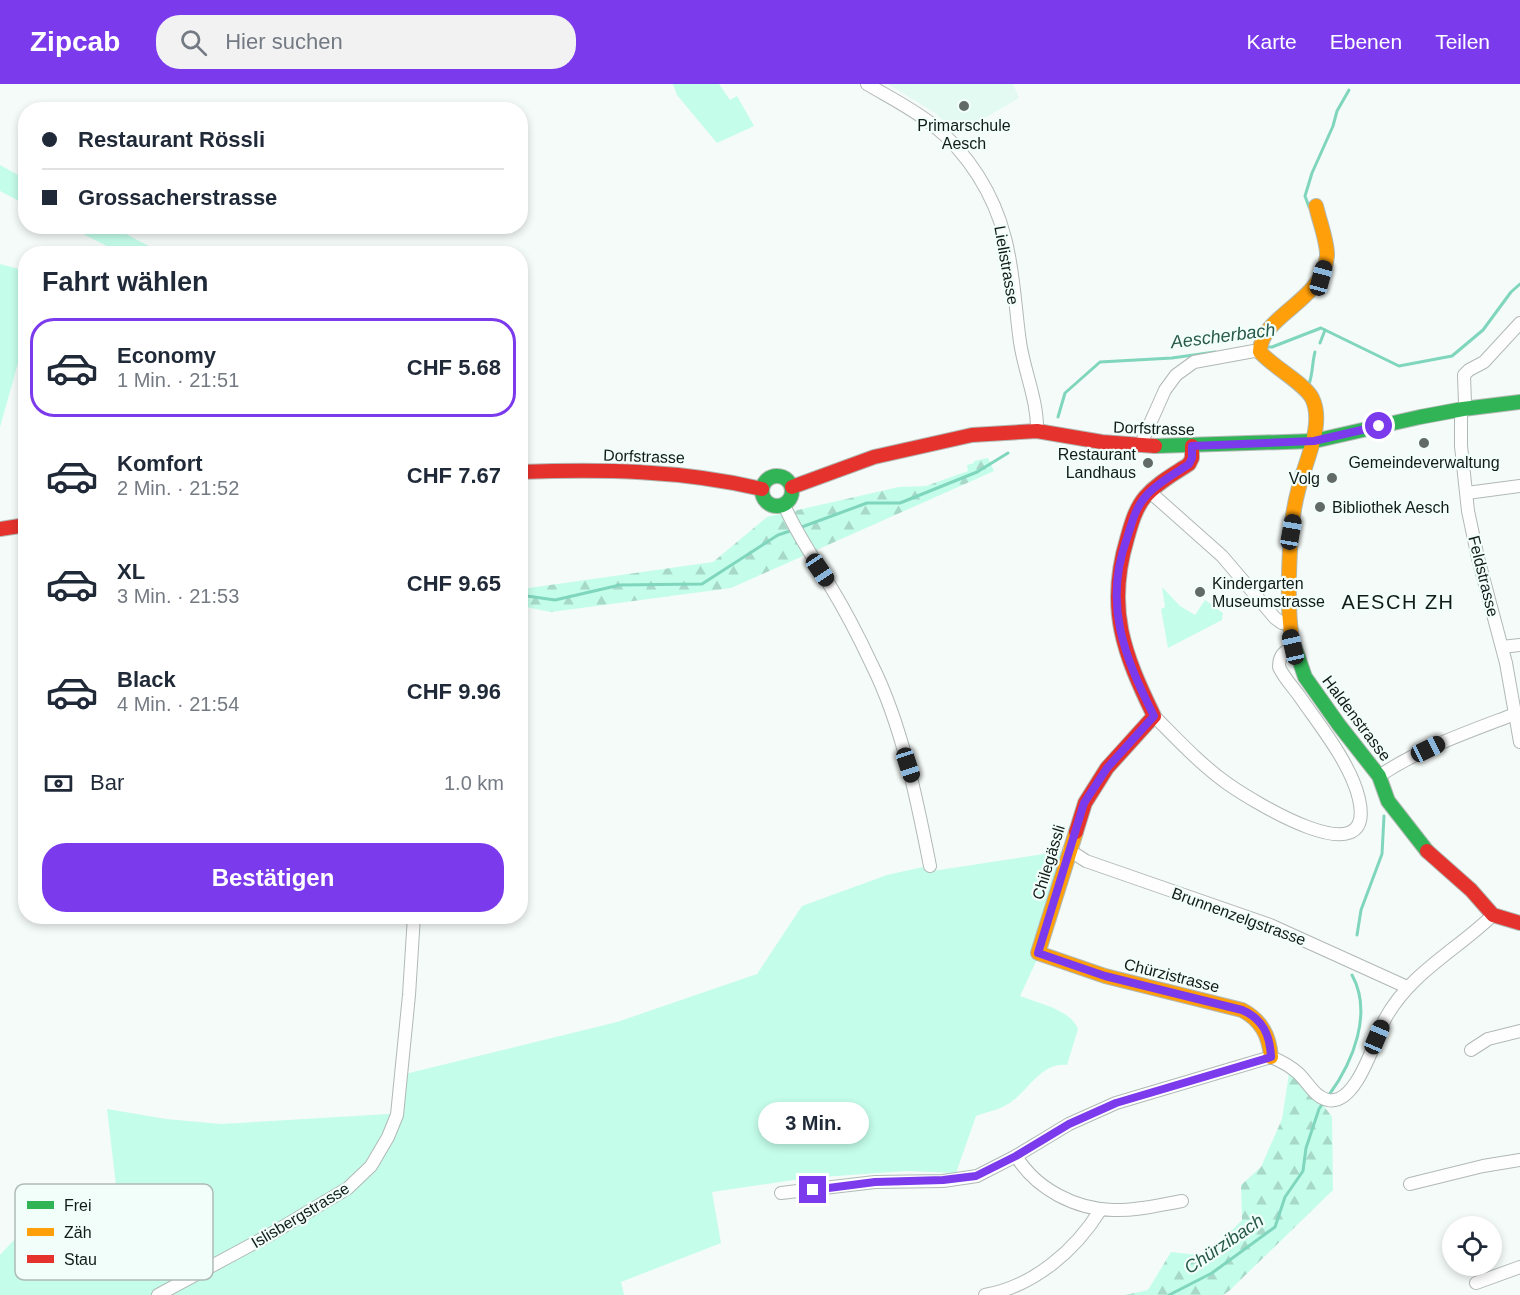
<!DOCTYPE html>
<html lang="de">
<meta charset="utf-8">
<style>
:root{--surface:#fff;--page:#f2f2f3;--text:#1f2937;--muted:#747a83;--line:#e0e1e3;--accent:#7c3aed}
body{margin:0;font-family:Arial,sans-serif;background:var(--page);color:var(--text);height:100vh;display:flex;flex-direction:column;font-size:22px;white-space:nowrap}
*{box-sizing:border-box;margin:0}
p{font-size:20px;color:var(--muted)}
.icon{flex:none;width:33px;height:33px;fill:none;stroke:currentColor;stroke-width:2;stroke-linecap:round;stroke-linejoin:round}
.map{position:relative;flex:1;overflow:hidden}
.drawer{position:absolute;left:18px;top:162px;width:510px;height:678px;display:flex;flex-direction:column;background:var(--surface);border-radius:24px;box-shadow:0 3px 9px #0003}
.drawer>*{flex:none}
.banner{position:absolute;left:18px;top:18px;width:510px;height:132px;border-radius:24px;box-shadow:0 3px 9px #0003;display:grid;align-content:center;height:132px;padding:0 24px;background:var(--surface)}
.tools{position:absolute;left:1442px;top:1132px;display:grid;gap:12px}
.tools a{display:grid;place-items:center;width:60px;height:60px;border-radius:50%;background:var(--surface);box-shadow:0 3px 9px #0003;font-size:30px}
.end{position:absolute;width:27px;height:27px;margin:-14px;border:8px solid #7c3aed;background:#fff;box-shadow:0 0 0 3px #fff}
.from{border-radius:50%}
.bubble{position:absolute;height:42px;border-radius:21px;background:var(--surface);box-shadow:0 3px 9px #0003;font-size:20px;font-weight:700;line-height:42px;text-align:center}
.car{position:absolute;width:18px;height:36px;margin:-18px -9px;border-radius:8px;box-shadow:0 0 4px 2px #0007;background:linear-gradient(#222 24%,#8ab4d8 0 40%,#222 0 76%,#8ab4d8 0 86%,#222 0)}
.banner b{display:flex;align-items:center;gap:21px;height:57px;font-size:22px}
.banner b+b{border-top:2px solid var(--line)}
.banner i{width:15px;height:15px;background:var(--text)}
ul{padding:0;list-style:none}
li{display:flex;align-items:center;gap:18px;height:99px;margin:0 12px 9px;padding:0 12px;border:3px solid transparent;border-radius:24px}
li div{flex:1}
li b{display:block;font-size:22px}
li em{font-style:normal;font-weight:700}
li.active{border-color:var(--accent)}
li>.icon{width:54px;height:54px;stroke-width:1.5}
h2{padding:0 24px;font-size:27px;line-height:72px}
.pay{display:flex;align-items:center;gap:15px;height:66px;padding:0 24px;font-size:22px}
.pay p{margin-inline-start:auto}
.cta{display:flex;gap:12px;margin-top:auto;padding:12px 24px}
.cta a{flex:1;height:69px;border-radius:24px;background:var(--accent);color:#fff;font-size:24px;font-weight:700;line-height:69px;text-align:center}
header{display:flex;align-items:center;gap:36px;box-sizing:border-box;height:84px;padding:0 30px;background:var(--accent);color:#fff}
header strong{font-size:28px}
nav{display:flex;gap:33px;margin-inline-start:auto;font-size:21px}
.search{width:420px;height:54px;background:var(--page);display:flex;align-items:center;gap:15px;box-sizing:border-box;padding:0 21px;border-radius:24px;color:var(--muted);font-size:22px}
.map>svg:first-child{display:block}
.built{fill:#e2faf1}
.green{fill:#c4fdea}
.forest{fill:url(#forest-firs)}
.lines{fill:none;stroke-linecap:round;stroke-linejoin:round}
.stream{stroke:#7fd6bc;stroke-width:3}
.street-casing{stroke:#b1b9b5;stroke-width:14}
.fast-casing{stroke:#b1b9b5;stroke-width:16}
.slow-casing{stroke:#b1b9b5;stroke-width:16}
.jam-casing{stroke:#b1b9b5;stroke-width:16}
.street{stroke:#fefefe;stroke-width:12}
.fast{stroke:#30b455;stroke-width:14}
.slow{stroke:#ff9f0a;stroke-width:14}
.jam{stroke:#e5322d;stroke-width:14}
.route{stroke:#7c3aed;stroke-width:8}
.poi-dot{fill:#616a66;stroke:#f2fef9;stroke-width:2}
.labels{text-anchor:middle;stroke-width:4.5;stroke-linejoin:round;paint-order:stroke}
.poi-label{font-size:16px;fill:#111c18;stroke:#f2fef9}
.street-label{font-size:16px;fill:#111c18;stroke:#f2fef9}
.water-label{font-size:18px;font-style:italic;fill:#275949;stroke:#f2fef9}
.quarter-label{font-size:20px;letter-spacing:1.5px;fill:#111c18;stroke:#f2fef9}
.key{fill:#f2fef9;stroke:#aebab6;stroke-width:1.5}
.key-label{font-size:16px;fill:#111c18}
</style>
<header>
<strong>Zipcab</strong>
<div class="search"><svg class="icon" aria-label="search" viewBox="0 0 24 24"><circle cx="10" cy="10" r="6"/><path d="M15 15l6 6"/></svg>Hier suchen</div>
<nav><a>Karte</a><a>Ebenen</a><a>Teilen</a></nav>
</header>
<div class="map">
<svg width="1520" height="1211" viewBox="0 0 1520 1211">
<defs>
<pattern id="forest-firs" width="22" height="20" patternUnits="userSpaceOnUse" patternTransform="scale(1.5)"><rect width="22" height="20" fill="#c4fdea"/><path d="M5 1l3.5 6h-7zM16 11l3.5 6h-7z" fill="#a7d8c8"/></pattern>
</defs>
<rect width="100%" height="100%" fill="#f5fbf8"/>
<!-- built -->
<path class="built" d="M888 0H1013L1019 14 958 50 935 29Z"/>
<!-- green -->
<g class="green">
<path d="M673 0H719L730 16 737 12 754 42 717 59 677 11Z"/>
<path d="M0 81 25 95V120L0 107Z"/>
<path d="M69 143H113L158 167 157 169H121Z"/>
<path d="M0 180 26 187 25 254 0 343Z"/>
<path d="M1162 503 1180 522 1195 531 1205 516 1223 529 1222 536 1168 564 1161 525 1165 523Z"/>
<path d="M1063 767 1045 858 1020 912C1038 919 1071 926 1078 945L1067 981C1041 977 1027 1009 1008 1020 999 1026 986 1028 976 1032L956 1089 907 1087 807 1094 712 1108 721 1159 621 1198 624 1211H0V1171L29 1140 56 1130 125 1139 116 1101 107 1025 166 1035 221 1040 388 1030 396 1031 401 991 617 938 757 890 802 822 887 791 923 783 926 788Z"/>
</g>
<!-- forest -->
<g class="forest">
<path d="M988 374 994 387 731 504 551 528 521 522 520 504H529L713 478 767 433 899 403 926 402 968 387 967 381 974 379V377Z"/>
<path d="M1289 990 1309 1002 1332 1033 1333 1106 1229 1207 1223 1211H1125L1148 1206 1171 1168 1207 1172 1242 1136 1241 1101 1261 1083 1282 1035Z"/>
</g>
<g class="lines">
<!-- stream -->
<g class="stream">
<path d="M1309 123 1305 112 1312 89 1333 42 1337 27 1349 6"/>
<path d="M1320 259 1325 246"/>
<path d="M1266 263H1272L1321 244 1399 282 1452 272 1483 246 1511 208 1520 200"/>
<path d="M1309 300C1313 289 1312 279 1315 268"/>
<path d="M1058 333 1065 309 1100 278 1172 274 1215 268"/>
<path d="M799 444 867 419H900L977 388 1008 369"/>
<path d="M520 511 555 516 620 501 702 500 778 451 793 446"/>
<path d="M1357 851 1361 826 1382 770 1384 732"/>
<path d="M1329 1011C1353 978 1373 929 1352 891"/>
<path d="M1169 1211 1212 1189 1275 1143 1285 1113 1303 1087 1306 1064 1319 1025 1323 1019"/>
</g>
<!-- street casing -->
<g class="street-casing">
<g id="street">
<path d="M867 0C889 13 913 25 933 41 968 69 994 110 1005 154 1014 187 1015 223 1020 258 1024 287 1038 317 1037 347"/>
<path d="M1520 239 1484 278 1469 286 1464 291 1465 319 1461 332V362L1468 427 1478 474 1506 579 1520 658"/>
<path d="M1140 362 1165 306 1176 291 1194 278 1254 267 1260 268"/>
<path d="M1150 408 1222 472 1275 534 1282 539 1289 540"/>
<path d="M1467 409 1520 402"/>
<path d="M784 421C796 449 814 474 829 500 845 526 859 553 872 581 902 641 917 716 930 782"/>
<path d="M1502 563 1520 561"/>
<path d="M1154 632C1178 656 1201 681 1228 700 1251 716 1377 795 1359 715 1351 680 1320 642 1300 613 1293 603 1284 594 1279 583 1279 572 1283 568 1293 563"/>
<path d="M1379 692C1421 664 1468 648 1515 630"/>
<path d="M1069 766 1086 777 1270 841 1407 903"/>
<path d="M1471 966 1488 955 1520 947"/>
<path d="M1016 1072C1036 1105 1075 1125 1113 1126 1136 1127 1159 1121 1182 1117"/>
<path d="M1410 1100 1483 1082 1520 1076"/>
<path d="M781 1109 875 1098 943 1097 977 1092 1016 1072 1069 1040 1116 1019 1271 973C1281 977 1290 982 1298 989 1307 997 1315 1014 1328 1016 1357 1022 1375 954 1385 935 1410 889 1457 866 1493 831"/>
<path d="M1476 1199 1520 1183"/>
<path d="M158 1211 271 1150 348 1104 371 1082 388 1053 397 1031 409 911 414 832"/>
<path d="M985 1211C1034 1202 1075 1167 1101 1125"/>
</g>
</g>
<!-- fast casing -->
<g class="fast-casing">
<g id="fast">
<path d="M1155 362 1314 357 1420 333 1463 325 1520 318"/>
<circle cx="777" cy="407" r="15"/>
<path d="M1292 555 1305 593 1339 641 1379 692 1388 717 1427 767"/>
</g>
</g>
<!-- slow casing -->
<g class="slow-casing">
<g id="slow">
<path d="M1292 555C1287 526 1289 479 1291 449 1292 434 1295 418 1299 403 1305 378 1325 340 1312 314 1304 299 1273 283 1260 268 1260 231 1323 218 1327 172 1328 159 1319 136 1316 122"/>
<path d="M1076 748 1038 869 1105 892 1242 926C1261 936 1269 951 1271 973"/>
</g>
</g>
<!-- jam casing -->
<g class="jam-casing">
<g id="jam">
<path d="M520 388C602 385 682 386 762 405"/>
<path d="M792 403 874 373 972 351 1037 347 1102 358 1155 362"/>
<path d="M0 445 26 441"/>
<path d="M1076 748 1085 719 1107 684 1154 632C1124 570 1106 525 1127 455 1131 441 1135 425 1145 413 1157 399 1174 390 1189 380L1192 374V362"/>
<path d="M1427 767 1471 806 1493 831 1520 839"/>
</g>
</g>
<!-- street -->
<use href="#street" class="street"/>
<!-- fast -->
<use href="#fast" class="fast"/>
<!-- slow -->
<use href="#slow" class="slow"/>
<!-- jam -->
<use href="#jam" class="jam"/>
</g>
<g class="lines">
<!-- route -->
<path class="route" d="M813 1106 875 1098 943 1096 976 1092 1016 1072 1069 1040 1116 1019 1271 973C1270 951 1263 935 1242 926L1105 892 1038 869 1084 719 1107 684 1154 632C1124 572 1103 520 1127 454 1132 439 1135 424 1146 412 1157 399 1175 390 1189 380L1192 374V362L1314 357 1379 342"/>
</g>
<!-- markers -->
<g class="poi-dot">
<circle cx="964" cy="22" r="6"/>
<circle cx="1424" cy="359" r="6"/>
<circle cx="1148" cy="379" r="6"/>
<circle cx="1332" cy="394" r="6"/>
<circle cx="1320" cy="423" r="6"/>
<circle cx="1200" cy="508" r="6"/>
</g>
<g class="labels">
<!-- poi labels -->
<g class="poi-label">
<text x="964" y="47">Primarschule<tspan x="964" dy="18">Aesch</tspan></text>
<text x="1136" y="376" text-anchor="end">Restaurant<tspan x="1136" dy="18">Landhaus</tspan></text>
<text x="1424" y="384">Gemeindeverwaltung</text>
<text x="1320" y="400" text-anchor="end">Volg</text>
<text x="1332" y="429" text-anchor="start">Bibliothek Aesch</text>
<text x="1212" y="505" text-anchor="start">Kindergarten<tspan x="1212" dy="18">Museumstrasse</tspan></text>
</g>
<!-- street labels -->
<g class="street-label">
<text transform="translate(1007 181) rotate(80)" y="6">Lielistrasse</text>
<text transform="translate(1154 344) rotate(2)" y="6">Dorfstrasse</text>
<text transform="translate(644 372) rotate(2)" y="6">Dorfstrasse</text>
<text transform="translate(1484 492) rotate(76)" y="6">Feldstrasse</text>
<text transform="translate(1357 634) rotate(53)" y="6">Haldenstrasse</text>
<text transform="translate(1048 778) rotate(-73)" y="6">Chilegässli</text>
<text transform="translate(1239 832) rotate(20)" y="6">Brunnenzelgstrasse</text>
<text transform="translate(1172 891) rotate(14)" y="6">Chürzistrasse</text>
<text transform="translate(300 1131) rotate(-31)" y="6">Islisbergstrasse</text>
</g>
<!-- water labels -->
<g class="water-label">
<text transform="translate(1223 252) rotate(-7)" y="6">Aescherbach</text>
<text transform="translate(1224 1160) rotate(-34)" y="6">Chürzibach</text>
</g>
<!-- quarter labels -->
<g class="quarter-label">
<text x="1398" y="525">AESCH ZH</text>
</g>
</g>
<!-- legend -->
<rect x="15" y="1100" width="198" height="96" rx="9" class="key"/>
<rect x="27" y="1117" width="27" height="8" fill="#30b455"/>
<rect x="27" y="1144" width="27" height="8" fill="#ff9f0a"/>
<rect x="27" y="1171" width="27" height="8" fill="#e5322d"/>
<g class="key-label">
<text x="64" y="1127">Frei</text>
<text x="64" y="1154">Zäh</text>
<text x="64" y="1181">Stau</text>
</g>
</svg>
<div class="tools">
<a><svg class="icon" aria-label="locate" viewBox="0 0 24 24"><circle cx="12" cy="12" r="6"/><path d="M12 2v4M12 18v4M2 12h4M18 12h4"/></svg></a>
</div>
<i class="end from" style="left:1379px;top:342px"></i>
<i class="end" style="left:813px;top:1106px"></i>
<div class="bubble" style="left:758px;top:1018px;width:111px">3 Min.</div>
<i class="car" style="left:1321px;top:194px;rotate:15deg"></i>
<i class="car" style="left:1291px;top:448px;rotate:10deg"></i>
<i class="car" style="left:820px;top:486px;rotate:146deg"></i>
<i class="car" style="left:1293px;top:563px;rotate:347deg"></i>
<i class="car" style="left:1428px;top:665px;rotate:64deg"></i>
<i class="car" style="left:908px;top:681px;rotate:162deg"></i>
<i class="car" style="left:1377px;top:953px;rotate:23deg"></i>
<div class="banner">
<b><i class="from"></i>Restaurant Rössli</b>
<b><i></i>Grossacherstrasse</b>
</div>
<section class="drawer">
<h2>Fahrt wählen</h2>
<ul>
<li class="active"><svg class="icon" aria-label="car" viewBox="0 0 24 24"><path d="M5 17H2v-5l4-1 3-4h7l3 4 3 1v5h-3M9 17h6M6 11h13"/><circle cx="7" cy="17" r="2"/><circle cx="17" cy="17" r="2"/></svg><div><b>Economy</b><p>1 Min. · 21:51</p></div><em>CHF 5.68</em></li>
<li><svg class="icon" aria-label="car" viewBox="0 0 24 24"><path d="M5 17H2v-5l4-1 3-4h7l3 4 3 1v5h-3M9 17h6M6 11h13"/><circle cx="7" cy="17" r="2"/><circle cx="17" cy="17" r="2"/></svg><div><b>Komfort</b><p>2 Min. · 21:52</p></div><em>CHF 7.67</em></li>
<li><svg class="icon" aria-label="car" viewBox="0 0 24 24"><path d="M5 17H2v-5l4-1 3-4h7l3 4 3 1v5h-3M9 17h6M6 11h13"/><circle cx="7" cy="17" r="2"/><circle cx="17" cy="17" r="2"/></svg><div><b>XL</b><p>3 Min. · 21:53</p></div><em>CHF 9.65</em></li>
<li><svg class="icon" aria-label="car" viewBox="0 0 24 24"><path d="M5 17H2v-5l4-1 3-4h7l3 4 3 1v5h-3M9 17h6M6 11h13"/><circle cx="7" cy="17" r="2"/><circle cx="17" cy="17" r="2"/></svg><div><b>Black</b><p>4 Min. · 21:54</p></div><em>CHF 9.96</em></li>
</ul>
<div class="pay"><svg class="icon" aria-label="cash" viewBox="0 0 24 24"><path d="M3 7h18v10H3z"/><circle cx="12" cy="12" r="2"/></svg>Bar<p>1.0 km</p></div>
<div class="cta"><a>Bestätigen</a></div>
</section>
</div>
